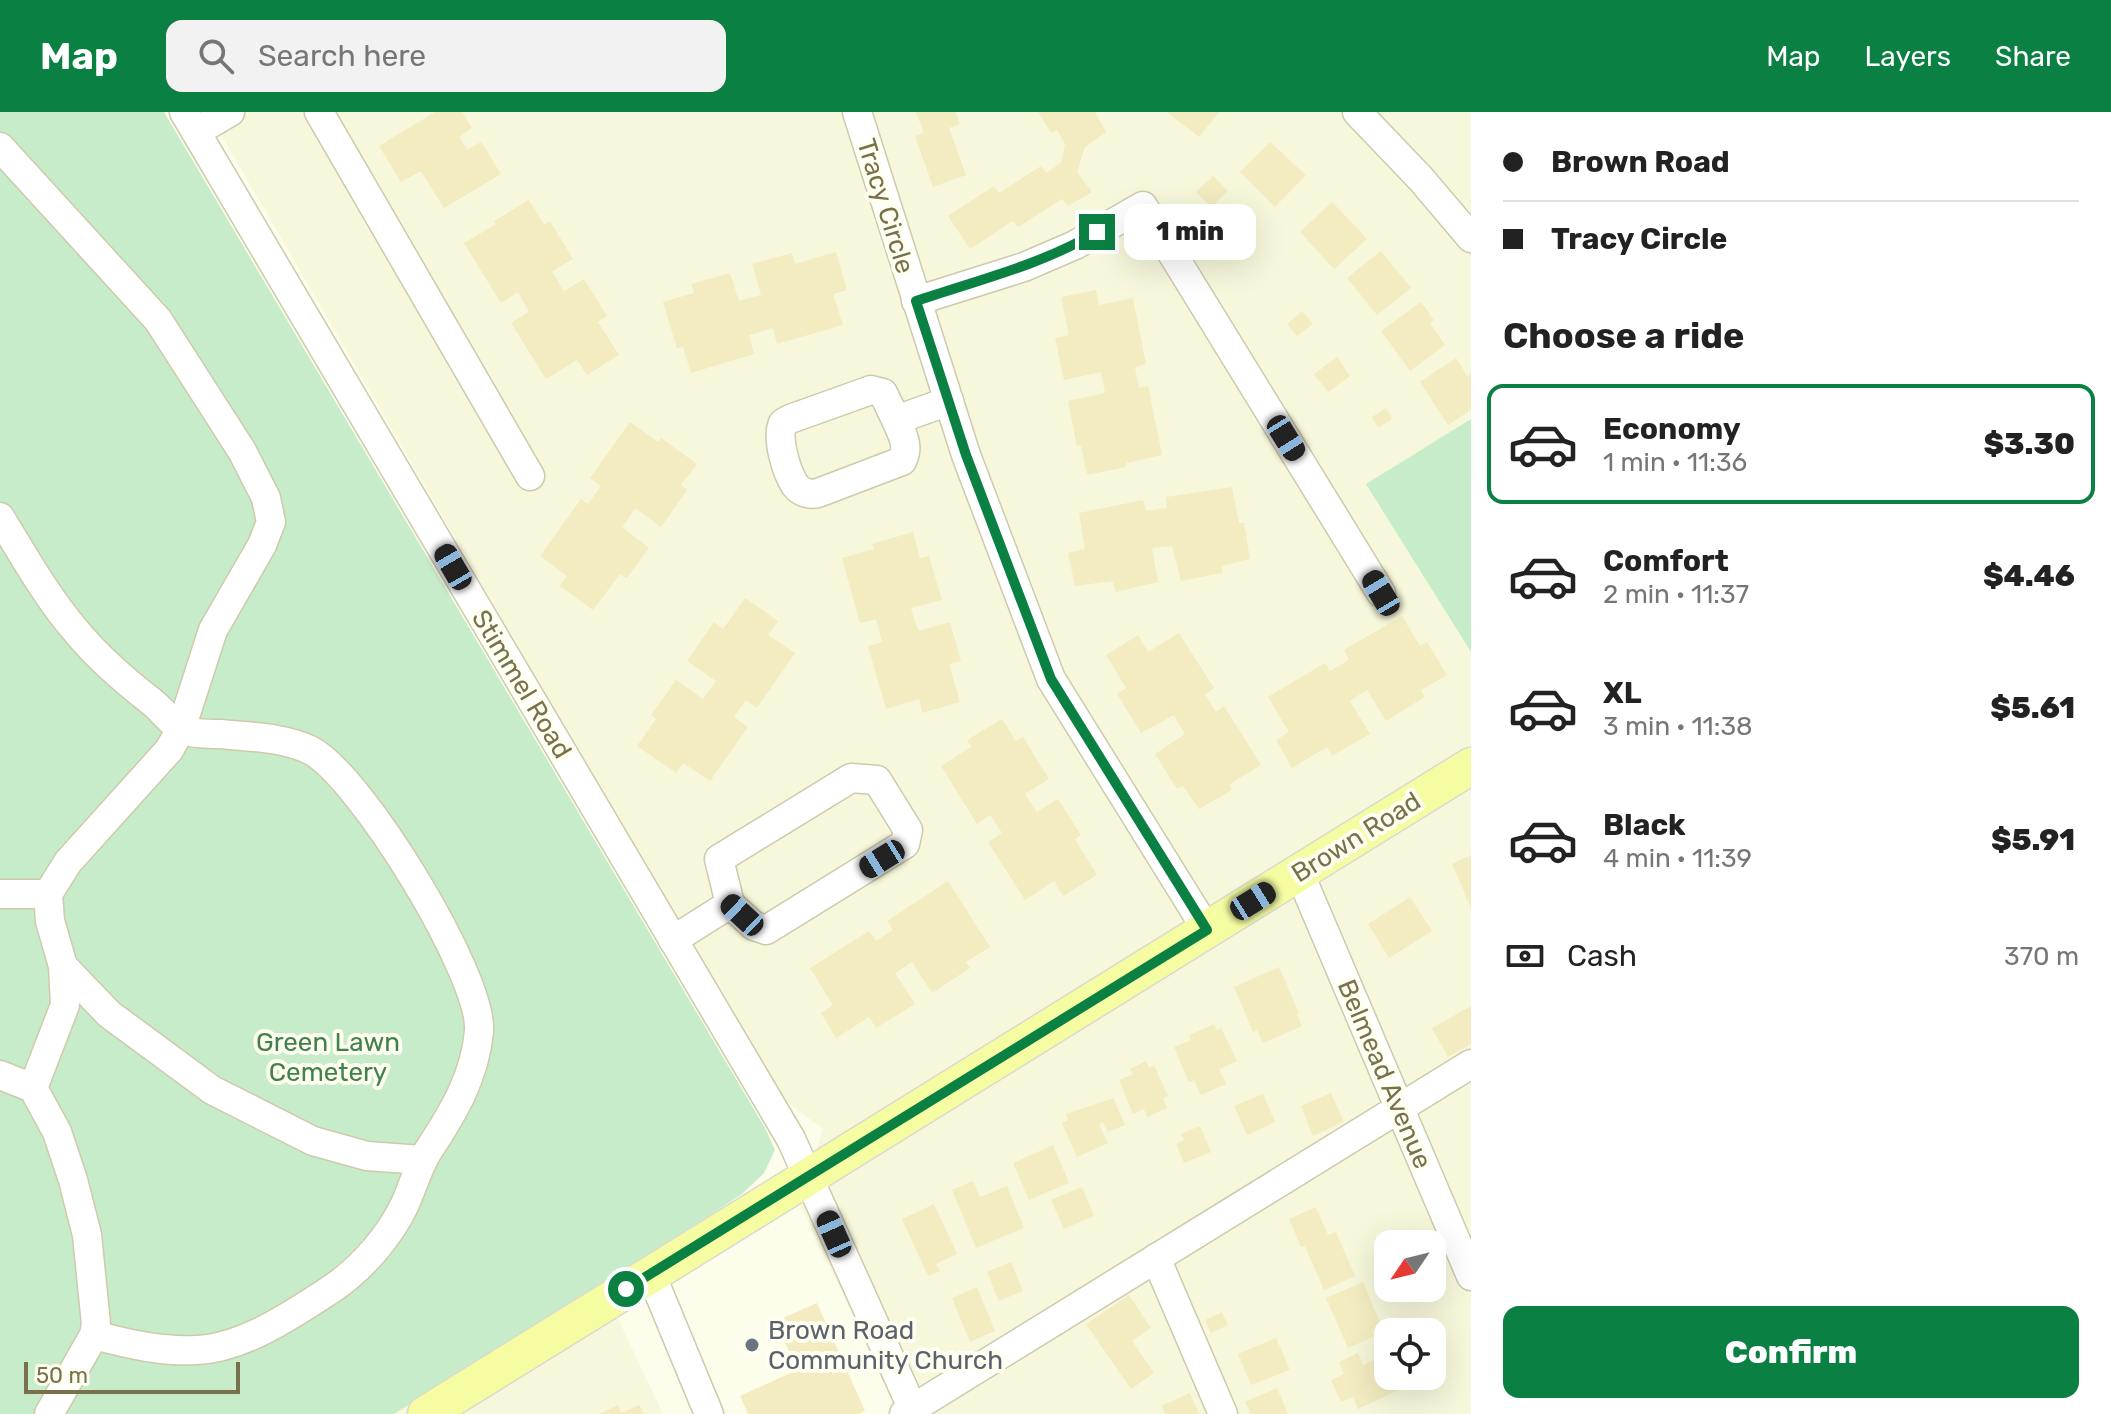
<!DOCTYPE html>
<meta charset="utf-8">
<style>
:root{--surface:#fff;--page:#f2f2f2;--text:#222;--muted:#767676;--line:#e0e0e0;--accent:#0b8043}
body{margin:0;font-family:Rubik,sans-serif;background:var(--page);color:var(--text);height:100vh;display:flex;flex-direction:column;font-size:30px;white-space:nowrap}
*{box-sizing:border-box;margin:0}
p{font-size:26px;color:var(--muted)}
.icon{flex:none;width:44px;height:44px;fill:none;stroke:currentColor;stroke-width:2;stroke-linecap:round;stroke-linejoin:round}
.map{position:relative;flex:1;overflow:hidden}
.panel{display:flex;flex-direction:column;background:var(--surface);width:640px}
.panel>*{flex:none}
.top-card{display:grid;align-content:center;height:176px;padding:0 32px;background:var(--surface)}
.needle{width:52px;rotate:235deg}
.tools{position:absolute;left:1374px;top:1118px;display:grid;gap:16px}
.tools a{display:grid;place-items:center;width:72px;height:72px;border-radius:16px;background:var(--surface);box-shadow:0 8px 32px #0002;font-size:40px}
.scale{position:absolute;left:24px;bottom:20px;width:216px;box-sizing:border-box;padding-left:8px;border:4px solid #7a714c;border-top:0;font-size:22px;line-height:28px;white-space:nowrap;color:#7a714c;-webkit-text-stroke:6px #fefff1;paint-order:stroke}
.end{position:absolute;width:36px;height:36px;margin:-18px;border:10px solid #0b8043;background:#fff;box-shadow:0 0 0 4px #fff}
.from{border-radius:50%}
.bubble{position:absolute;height:56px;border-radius:16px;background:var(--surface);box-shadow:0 8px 32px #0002;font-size:26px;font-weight:800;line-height:56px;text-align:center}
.car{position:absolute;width:24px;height:48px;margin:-24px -12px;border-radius:10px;box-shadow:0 0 6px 2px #0007;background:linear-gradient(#222 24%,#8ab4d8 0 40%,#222 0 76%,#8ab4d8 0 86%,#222 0)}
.top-card b{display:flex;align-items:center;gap:28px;height:76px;font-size:30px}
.top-card b+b{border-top:2px solid var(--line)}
.top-card i{width:20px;height:20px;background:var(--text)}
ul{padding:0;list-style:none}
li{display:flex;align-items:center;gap:24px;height:120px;margin:0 16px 12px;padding:0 16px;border:4px solid transparent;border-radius:16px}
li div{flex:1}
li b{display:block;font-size:30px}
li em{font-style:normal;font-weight:800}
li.selected{border-color:var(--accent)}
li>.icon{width:72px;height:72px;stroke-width:1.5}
h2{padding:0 32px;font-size:36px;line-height:96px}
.pay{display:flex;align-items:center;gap:20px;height:88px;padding:0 32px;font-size:30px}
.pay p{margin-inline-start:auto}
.primary-button{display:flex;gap:16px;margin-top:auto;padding:16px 32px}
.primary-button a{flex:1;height:92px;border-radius:16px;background:var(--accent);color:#fff;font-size:32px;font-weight:800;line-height:92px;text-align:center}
header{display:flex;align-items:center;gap:48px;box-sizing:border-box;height:112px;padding:0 40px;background:var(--accent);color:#fff}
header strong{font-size:38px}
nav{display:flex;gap:44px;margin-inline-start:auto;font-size:28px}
.search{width:560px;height:72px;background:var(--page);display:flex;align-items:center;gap:20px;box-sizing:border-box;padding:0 28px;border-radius:16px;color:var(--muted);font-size:30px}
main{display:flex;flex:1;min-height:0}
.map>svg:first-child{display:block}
.residential{fill:#f7f7db;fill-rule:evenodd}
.green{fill:#c7ecc9}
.building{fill:#f3ecc1}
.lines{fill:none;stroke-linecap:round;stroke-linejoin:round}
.minor-casing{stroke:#cecaac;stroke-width:31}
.major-casing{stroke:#dcdad0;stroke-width:39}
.minor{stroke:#fff;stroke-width:28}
.major{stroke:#f5fca2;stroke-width:36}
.route{stroke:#0b8043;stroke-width:10}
.worship-dot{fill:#6b7280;stroke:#fefff1;stroke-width:3}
.labels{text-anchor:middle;stroke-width:8;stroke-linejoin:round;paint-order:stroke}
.street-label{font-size:26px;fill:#7a714c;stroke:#fefff1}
.park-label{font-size:26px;fill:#42804c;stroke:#fefff1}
.worship-label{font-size:26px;fill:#5b616d;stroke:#fefff1;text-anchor:start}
</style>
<header>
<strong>Map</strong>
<div class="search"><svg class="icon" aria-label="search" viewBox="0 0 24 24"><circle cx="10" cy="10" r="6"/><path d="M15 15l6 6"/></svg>Search here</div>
<nav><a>Map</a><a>Layers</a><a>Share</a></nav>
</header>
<main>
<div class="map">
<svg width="1471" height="1302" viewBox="0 0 1471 1302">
<rect width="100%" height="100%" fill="#fcfdea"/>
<!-- residential -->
<g class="residential">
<path d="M208 0H1471V307L1367 372 1471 540V1302H887L896 1296 800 1092 823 1017 779 984ZM1388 1132H1432V1176H1388ZM1388 1220H1432V1264H1388Z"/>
<path d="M602 1173 663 1302H394Z"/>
</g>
<!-- green -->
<g class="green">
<path d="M0 0H164L765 1016 775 1038 764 1061 742 1082 602 1173 394 1302H0Z"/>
<path d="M1471 307V540L1366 372Z"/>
</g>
<!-- building -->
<g class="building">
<path d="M435 0H462L472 16 459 25 467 38 481 30 501 62 444 96 421 59 401 70 379 34Z"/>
<path d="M916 0H955L960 12 949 16 966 63 933 75 915 24 924 21Z"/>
<path d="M1038 0H1095L1106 20 1085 35 1077 60 1092 80 1068 94 1062 87 1018 115 1013 109 970 137 948 104 994 74 999 81 1041 54 1046 61 1061 51 1065 32 1057 18 1051 21Z"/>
<path d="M1167 0H1219L1199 25Z"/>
<path d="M1270 30 1306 63 1275 95 1240 60Z"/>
<path d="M1213 64 1228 79 1211 95 1196 80Z"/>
<path d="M529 88 544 113 550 109 573 147 552 159 564 179 584 167 607 204 598 210 619 243 587 263 577 248 546 267 511 211 529 200 518 180 501 191 464 131 496 112 494 109Z"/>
<path d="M1332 90 1367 127 1334 157 1300 120Z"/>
<path d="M1381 139 1411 176 1377 203 1347 166Z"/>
<path d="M836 140 847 178 833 182 843 213 777 232 773 216 749 223 754 242 691 261 683 235 677 236 663 190 694 181 691 172 730 161 739 189 757 184 761 183 752 152 792 141 795 152Z"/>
<path d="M1096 178 1099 193 1133 186 1146 252 1135 255 1139 276 1148 274 1162 343 1126 351V355L1087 363 1081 333 1077 334 1068 289 1105 281 1101 260 1064 268 1055 226 1069 223 1061 185Z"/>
<path d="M1421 190 1434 208 1430 211 1445 233 1410 259 1381 219Z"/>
<path d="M1302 199 1313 212 1297 224 1287 212Z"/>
<path d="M1337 245 1350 264 1328 280 1314 262Z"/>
<path d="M1456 246 1467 264 1471 261V298L1448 313 1420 270Z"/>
<path d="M1386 296 1392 307 1378 316 1372 305Z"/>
<path d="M630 310 658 330 661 326 697 352 681 373 687 378 661 415 635 396 627 408 622 415 649 436 627 466 620 462 593 498 560 474 567 464 540 444 581 387 588 392 601 374 590 366Z"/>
<path d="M1232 375 1239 411H1244L1250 447 1222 454V461L1181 469 1172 434 1152 436 1158 470 1116 480 1113 469 1075 474 1068 441 1085 437 1079 401 1143 388 1146 399 1167 396 1166 385Z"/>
<path d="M913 420 920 446 929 444 942 488 911 496 918 519 950 510 961 549 949 552 960 590 922 601 919 587 886 597 868 534 882 530 876 507 860 511 842 446 874 437 872 432Z"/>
<path d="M745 486 778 509 768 523 795 541 757 596 746 588 734 605 748 615 710 669 683 651 676 661 637 634 656 607 651 603 676 568 703 587 716 569 687 549 714 510 723 517Z"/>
<path d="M1402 504 1420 534 1427 530 1447 563 1421 578 1425 585 1386 609 1367 578 1350 589 1370 622 1332 644 1327 635 1292 656 1276 628 1289 620 1268 585 1325 551 1330 559 1349 548 1344 538Z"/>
<path d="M1179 521 1214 576 1205 583 1216 600 1224 594 1261 653 1230 672 1232 678 1199 697 1183 674 1177 677 1155 642 1185 622 1174 603 1141 621 1117 582 1126 576 1106 543 1138 523 1148 540Z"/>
<path d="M1002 607 1016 629 1023 625 1049 667 1025 682 1037 700 1058 687 1081 723 1075 727 1097 763 1063 784 1054 769 1025 788 988 730 1002 721 990 703 977 712 941 654 971 635 967 628Z"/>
<path d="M1471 743V796L1452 752Z"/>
<path d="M948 769 990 835 966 850 970 856 932 881 912 850 895 861 915 892 876 916 869 905 836 926 821 901 833 893 810 856 869 819 876 829 893 818 887 809Z"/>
<path d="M1410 785 1432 819 1389 846 1368 812Z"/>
<path d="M1279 855 1299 901 1297 902 1302 914 1263 931 1257 918 1253 920 1234 875Z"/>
<path d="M1471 894V932L1448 945 1432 916Z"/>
<path d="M1214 912 1217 918 1221 916 1237 949 1219 957 1226 972 1201 983 1194 968 1189 970 1174 935 1191 928 1189 923Z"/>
<path d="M1146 949 1149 956 1154 953 1168 984 1163 986 1167 996 1147 1005 1144 997 1133 1002 1119 968 1133 962 1130 957Z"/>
<path d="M1331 981 1344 1010 1313 1024 1301 994Z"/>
<path d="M1263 982 1275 1010 1247 1023 1234 994Z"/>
<path d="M1113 986 1125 1013 1108 1020 1103 1010 1099 1012 1108 1031 1077 1045 1062 1011 1068 1008 1066 1002Z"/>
<path d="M1200 1014 1211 1040 1184 1051 1176 1032 1184 1028 1181 1022Z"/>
<path d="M1053 1033 1069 1071 1029 1088 1013 1051Z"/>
<path d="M973 1069 980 1085 1007 1074 1024 1116 976 1136 952 1078Z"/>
<path d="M1082 1075 1094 1104 1064 1117 1051 1088Z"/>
<path d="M934 1092 957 1142 936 1152 940 1159 928 1164 902 1107Z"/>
<path d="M1316 1095 1328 1123 1336 1120 1355 1164 1324 1178 1305 1134 1301 1135 1289 1107Z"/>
<path d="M1011 1150 1023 1179 999 1189 987 1160Z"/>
<path d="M1363 1170 1384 1220 1348 1236 1326 1186Z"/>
<path d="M977 1175 995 1219 970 1230 952 1186Z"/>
<path d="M1129 1183 1151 1216 1132 1229 1154 1261 1131 1277 1086 1212Z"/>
<path d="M817 1191 865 1299 859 1302H748L740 1284 797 1258 776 1209Z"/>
<path d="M1222 1200 1228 1213 1211 1221 1205 1208Z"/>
<path d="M1276 1226 1290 1258 1251 1273 1238 1242Z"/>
<path d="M1358 1241 1363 1253 1388 1241V1264H1398L1403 1276 1358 1297 1353 1285 1341 1290 1331 1268 1344 1262 1339 1250Z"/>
<path d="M1277 1276 1288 1302H1251L1245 1290Z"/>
<path d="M1190 1281 1199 1302H1165L1161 1294Z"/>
<path d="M618 1293 621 1301 639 1293 644 1302H599Z"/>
</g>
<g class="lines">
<!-- minor casing -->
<g class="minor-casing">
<g id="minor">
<path d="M184 0 791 1027 915 1302"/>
<path d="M319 0 530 364"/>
<path d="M857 0 966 343 1051 567 1207 818"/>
<path d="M1357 0 1421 67 1471 126"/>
<path d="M196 20 230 0"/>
<path d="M0 35 158 208 242 339 266 386 271 410 262 433 213 518 181 617 169 638 68 750 48 782 50 809 63 854 65 893 33 976"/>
<path d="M916 189 1024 155 1075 133 1143 94 1381 481"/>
<path d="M896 308C902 322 910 334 902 349L818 381C810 383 801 381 795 373 786 359 776 325 783 311L790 307 871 278 883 281 896 308 949 289"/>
<path d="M0 405C24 444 46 484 76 519 98 546 125 569 152 590 162 598 171 611 182 617 192 622 208 622 220 622 251 625 282 625 310 638 360 663 483 864 479 919 475 965 453 1001 428 1039 418 1055 413 1074 405 1092 390 1124 362 1156 333 1176 295 1201 244 1236 197 1238 162 1240 128 1232 94 1223"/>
<path d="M1299 760 1471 1164"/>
<path d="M0 782H48"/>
<path d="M673 828 730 792 754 814 766 818 905 732 908 718 877 668 851 666 719 747 730 792"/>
<path d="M63 854 109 902 212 978 313 1029 367 1044 422 1048"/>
<path d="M0 963 33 976 57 1020 73 1068 87 1123 96 1212 94 1223 49 1302"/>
<path d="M1156 1146 1223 1302"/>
<path d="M651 1162 709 1302"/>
<path d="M904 1302 1471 952"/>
</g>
</g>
<!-- major casing -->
<g class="major-casing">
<path id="major" d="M426 1302 1471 654"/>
</g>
<!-- minor -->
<use href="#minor" class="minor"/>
<!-- major -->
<use href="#major" class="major"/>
</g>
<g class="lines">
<!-- route -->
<path class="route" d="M626 1177 1207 818 1051 567 966 343 916 189C978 168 1041 153 1097 120"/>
</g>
<!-- markers -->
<circle class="worship-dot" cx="752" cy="1233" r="8"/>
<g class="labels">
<!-- street labels -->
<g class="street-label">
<text transform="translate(886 94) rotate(73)" y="9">Tracy Circle</text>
<text transform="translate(522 572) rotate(59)" y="9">Stimmel Road</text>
<text transform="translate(1356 725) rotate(-32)" y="9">Brown Road</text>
<text transform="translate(1385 962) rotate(67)" y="9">Belmead Avenue</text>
</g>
<!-- park labels -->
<g class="park-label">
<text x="328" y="939">Green Lawn<tspan x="328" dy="30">Cemetery</tspan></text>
</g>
<!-- worship labels -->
<g class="worship-label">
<text x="768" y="1227">Brown Road<tspan x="768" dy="30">Community Church</tspan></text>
</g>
</g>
</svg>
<div class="tools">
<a><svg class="needle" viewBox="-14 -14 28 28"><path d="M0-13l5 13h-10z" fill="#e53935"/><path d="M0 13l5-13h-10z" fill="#767676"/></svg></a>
<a><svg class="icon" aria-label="locate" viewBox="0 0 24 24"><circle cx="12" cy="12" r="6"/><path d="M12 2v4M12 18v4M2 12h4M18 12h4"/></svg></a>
</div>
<div class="scale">50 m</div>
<i class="end from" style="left:626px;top:1177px"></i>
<i class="end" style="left:1097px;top:120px"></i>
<div class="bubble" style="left:1124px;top:92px;width:132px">1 min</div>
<i class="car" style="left:1286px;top:326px;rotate:148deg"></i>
<i class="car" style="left:453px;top:455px;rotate:330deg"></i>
<i class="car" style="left:1381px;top:481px;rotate:329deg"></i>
<i class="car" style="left:882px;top:747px;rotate:238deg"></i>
<i class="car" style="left:1253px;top:789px;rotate:58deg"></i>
<i class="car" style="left:742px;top:803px;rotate:313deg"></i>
<i class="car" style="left:834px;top:1122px;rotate:336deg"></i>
</div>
<section class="panel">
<div class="top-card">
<b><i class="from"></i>Brown Road</b>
<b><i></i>Tracy Circle</b>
</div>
<h2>Choose a ride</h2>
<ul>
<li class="selected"><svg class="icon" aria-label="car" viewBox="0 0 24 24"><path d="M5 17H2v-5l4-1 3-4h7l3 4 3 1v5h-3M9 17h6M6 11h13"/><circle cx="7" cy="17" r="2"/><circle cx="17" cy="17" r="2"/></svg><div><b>Economy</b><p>1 min · 11:36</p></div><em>$3.30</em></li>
<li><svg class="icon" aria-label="car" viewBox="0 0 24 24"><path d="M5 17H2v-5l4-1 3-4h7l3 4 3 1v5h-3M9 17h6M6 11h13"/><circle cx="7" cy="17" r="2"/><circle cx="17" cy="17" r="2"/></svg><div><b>Comfort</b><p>2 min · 11:37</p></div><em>$4.46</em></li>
<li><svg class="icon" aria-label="car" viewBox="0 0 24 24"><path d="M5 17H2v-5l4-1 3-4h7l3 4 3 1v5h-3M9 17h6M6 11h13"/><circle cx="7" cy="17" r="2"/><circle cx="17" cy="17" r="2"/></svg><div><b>XL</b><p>3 min · 11:38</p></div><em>$5.61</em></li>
<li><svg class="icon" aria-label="car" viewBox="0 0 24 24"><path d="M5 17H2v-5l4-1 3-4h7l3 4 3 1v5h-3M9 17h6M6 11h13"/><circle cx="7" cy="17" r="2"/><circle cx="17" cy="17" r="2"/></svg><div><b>Black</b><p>4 min · 11:39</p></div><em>$5.91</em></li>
</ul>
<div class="pay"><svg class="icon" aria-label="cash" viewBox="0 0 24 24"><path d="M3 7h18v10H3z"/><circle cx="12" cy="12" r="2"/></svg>Cash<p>370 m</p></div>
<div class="primary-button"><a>Confirm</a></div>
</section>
</main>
